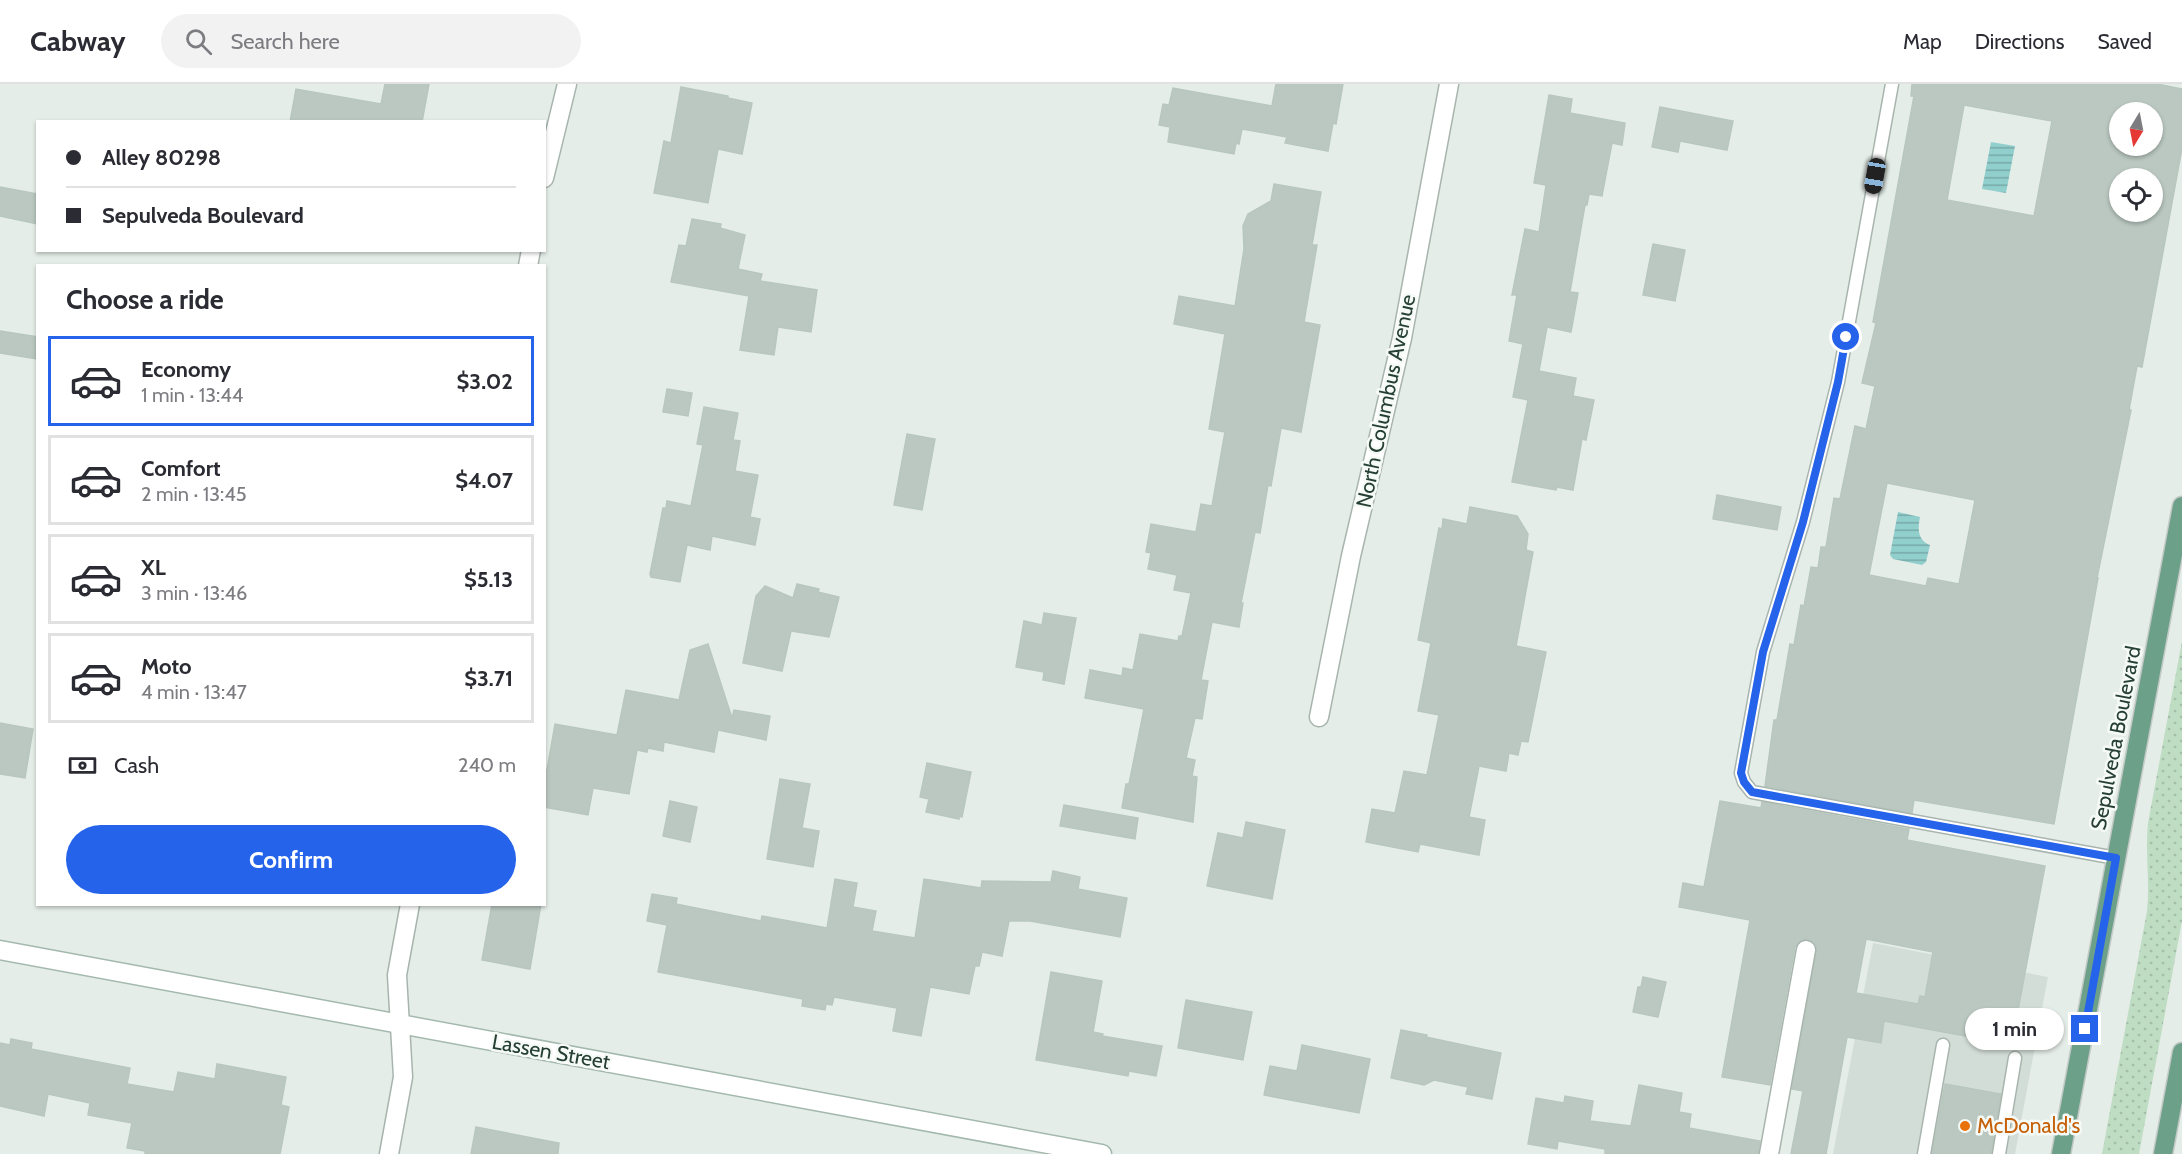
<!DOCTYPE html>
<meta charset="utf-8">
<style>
:root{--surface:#fff;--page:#f2f2f3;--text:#2b2b33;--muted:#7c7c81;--line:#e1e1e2;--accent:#2563eb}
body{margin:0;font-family:Cabin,sans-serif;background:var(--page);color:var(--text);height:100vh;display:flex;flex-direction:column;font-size:22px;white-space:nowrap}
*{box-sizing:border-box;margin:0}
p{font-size:20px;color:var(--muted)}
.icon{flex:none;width:33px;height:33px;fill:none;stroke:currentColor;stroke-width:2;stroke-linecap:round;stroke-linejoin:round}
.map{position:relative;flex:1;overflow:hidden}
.details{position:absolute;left:36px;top:180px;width:510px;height:642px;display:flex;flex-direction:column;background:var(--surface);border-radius:0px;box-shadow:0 2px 4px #0004}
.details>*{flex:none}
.banner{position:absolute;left:36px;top:36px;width:510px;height:132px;border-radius:0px;box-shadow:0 2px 4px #0004;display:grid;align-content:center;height:132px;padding:0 30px;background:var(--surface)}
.needle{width:39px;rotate:190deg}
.fabs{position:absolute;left:2109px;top:18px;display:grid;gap:12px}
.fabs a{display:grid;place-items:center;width:54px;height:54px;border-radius:50%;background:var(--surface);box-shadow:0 2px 4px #0004;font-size:30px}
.end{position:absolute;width:27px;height:27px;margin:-14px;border:8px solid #2563eb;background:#fff;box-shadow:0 0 0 3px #fff}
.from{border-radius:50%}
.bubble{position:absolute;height:42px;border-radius:21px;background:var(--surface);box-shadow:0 2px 4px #0004;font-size:20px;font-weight:700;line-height:42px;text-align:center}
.car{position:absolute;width:18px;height:36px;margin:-18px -9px;border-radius:8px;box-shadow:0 0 4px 2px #0007;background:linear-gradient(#222 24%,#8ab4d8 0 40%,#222 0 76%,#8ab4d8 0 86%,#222 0)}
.banner b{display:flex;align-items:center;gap:21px;height:57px;font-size:22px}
.banner b+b{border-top:2px solid var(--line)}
.banner i{width:15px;height:15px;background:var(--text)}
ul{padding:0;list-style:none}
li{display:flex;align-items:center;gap:18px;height:90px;margin:0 12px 9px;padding:0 18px;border:3px solid var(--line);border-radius:0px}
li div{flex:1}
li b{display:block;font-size:22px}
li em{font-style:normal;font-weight:700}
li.on{border-color:var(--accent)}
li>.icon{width:54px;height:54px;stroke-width:1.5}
h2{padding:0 30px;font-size:27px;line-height:72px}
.pay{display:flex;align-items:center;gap:15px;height:66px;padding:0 30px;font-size:22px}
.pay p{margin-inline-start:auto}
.cta{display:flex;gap:12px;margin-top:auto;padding:12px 30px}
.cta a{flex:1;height:69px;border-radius:36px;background:var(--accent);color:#fff;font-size:24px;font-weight:700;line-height:69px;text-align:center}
header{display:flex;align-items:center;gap:36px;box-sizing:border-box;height:84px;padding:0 30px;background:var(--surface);border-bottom:2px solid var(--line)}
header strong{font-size:28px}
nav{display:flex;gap:33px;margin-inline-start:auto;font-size:21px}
.search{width:420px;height:54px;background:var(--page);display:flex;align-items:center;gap:15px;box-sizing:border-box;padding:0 21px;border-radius:33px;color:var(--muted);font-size:22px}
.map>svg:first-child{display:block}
.built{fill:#d3ddd7}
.park{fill:url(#park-dots)}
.water{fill:url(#water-rules)}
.building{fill:#bac8c1;stroke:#b8c7be;stroke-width:1.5;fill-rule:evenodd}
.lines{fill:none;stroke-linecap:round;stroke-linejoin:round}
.service-casing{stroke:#a8b5ae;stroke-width:15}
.minor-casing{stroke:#a8b5ae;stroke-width:21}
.tertiary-casing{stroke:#a8b5ae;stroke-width:21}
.secondary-casing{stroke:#a4b9ae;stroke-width:21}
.primary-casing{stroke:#c2c9c6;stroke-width:21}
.service{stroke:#fff;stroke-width:12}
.minor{stroke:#fff;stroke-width:18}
.tertiary{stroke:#fff;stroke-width:18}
.secondary{stroke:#fff;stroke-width:18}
.primary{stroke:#6ca089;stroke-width:18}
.route{stroke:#2563eb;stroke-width:8}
.food-dot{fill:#e8710a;stroke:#f6faf7;stroke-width:2}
.labels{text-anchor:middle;stroke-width:5;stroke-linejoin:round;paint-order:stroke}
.street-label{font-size:21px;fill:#253f33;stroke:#f6faf7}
.food-label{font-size:21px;fill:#c56008;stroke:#f6faf7;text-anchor:start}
</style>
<header>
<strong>Cabway</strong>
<div class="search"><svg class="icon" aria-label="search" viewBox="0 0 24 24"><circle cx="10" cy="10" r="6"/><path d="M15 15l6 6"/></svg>Search here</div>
<nav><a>Map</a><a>Directions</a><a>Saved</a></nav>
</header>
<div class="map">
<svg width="2182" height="1070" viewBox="0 0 2182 1070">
<defs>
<pattern id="park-dots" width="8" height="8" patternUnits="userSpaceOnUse" patternTransform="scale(1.5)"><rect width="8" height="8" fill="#bfddc2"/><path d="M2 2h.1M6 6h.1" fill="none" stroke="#a4bfa7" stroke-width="1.8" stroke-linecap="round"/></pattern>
<pattern id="water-rules" width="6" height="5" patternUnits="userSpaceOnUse" patternTransform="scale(1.5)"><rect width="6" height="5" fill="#91cfcd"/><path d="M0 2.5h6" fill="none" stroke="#76a9a7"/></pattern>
</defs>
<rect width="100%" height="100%" fill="#e5ede8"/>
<!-- built -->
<path class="built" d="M1873 859 2048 893 2015 1070H1833Z"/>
<!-- park -->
<path class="park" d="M2182 557V837L2139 1070H2102L2147 827C2150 797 2145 768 2148 739Z"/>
<!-- water -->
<g class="water">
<path d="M1991 58 2015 62 2006 109 1982 105Z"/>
<path d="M1898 428 1920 433C1918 444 1917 456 1930 461L1926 478 1922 481 1893 475 1890 471Z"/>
</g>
<!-- building -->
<g class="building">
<path d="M385 0H429L422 38H290L296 5 381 20Z"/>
<path d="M1276 0H1343L1336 40 1333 39 1328 67 1285 59 1287 53 1242 45 1239 60 1236 59 1234 70 1168 58 1170 43 1159 41 1163 20 1169 21 1173 4 1272 22Z"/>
<path d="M1912 0H2157L2182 5V64L2142 283 2137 282 2129 326H2131L2097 494H2098L2054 740 1914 716 1912 729 1765 702 1774 636H1777L1790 560 1794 561 1801 521 1804 522 1811 483 1818 484 1821 463H1826L1834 414 1840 415 1855 342 1866 345 1875 302 1862 299 1876 239 1873 238 1914 12H1911ZM1964 21 2052 37 2034 132 1947 116ZM2120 28H2152V62H2120ZM2120 94H2152V128H2120ZM1887 399 1975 416 1959 500 1928 494 1926 502 1869 491Z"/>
<path d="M681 3 728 12V14L752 19 742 70 718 65 708 119 654 109 664 57 671 59Z"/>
<path d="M1549 11 1572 15 1570 29 1625 39 1622 61 1612 59 1602 112 1589 110 1587 121H1585L1570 208 1578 209 1571 248 1547 243 1539 287 1576 294 1573 312 1594 316 1586 356 1582 355 1573 406 1557 403 1556 406 1512 398 1528 316 1513 313 1523 260 1509 257 1517 211H1512L1525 145 1539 148 1546 101 1534 99Z"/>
<path d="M1660 23 1733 37 1727 66 1680 57 1678 68 1652 63Z"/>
<path d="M1274 100 1321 108 1312 161H1317L1304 238 1320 241 1301 348 1281 344 1271 402 1268 401 1260 449 1255 448 1241 519H1243L1239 543 1212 538 1201 596 1208 597 1202 635 1195 634 1186 674 1195 676 1192 692 1197 693 1193 738 1122 724 1126 700H1129L1144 625 1085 614 1090 586 1122 592 1123 584 1133 586 1140 550 1178 557 1179 552H1182L1191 509 1174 506 1177 491 1148 485 1151 469 1146 468 1151 440 1196 448 1201 420 1212 422 1225 348 1209 345 1225 250 1174 240 1179 212 1235 222 1244 165 1243 142 1248 130 1271 117Z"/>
<path d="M0 103 38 110V140L0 132Z"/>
<path d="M692 135 721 140 720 144 745 151 738 185 762 190 760 197 817 206 811 248 778 243 774 271 740 266 749 212 671 198 679 161 686 162Z"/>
<path d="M1653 160 1685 166 1675 217 1643 211Z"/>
<path d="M0 247 38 253V275L0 269Z"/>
<path d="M667 305 692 309 688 332 663 328Z"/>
<path d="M704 323 738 329 733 356 740 357 735 387 758 391 750 433 760 435 755 461 712 452 710 466 687 461 680 498 651 493 650 490 663 424H666L667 417 691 422 703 361 697 360Z"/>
<path d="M907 350 935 355 922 426 894 421Z"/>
<path d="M1717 411 1781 423 1777 446 1713 435Z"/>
<path d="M1470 423 1517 432 1528 450 1526 466 1533 468 1516 562 1546 568 1528 658 1521 657 1518 671 1509 669 1506 687 1479 682 1469 733 1485 736 1479 771 1420 760 1418 768 1366 758 1372 725 1395 729 1404 687 1427 691 1439 631 1418 627 1431 559 1418 556 1439 444 1442 445 1443 435 1467 440Z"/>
<path d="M797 500 819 505 818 508 839 513 829 553 791 547 782 587 743 579 756 512 765 502 793 514Z"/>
<path d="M1044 529 1076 534 1064 600 1043 596 1044 588 1016 583 1024 537 1042 541Z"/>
<path d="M708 560 732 634 734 626 770 632 766 656 718 646 714 668 664 658 663 667 648 664 647 668 637 666 629 710 593 704 588 731 544 723V685L547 686 555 640 617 651 626 606 679 616 690 566Z"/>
<path d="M0 639 33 645 25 694 0 690Z"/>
<path d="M927 679 971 688 962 733 959 732V735L926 728 929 715 920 713Z"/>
<path d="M780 695 810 700 802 744 819 747 813 783 767 775Z"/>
<path d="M670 717 697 723 690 758 663 752Z"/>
<path d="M1720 717 1761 724 1762 718 1909 745 1907 756 2045 782 2018 926 2031 928 2024 963 1884 937 1881 959 1847 953 1826 1070H1791L1803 1007 1792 1005 1817 863 1814 858 1807 855 1802 856 1795 863 1770 1001 1722 993 1750 836 1679 823 1683 799 1704 803ZM1866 855 1933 868 1925 913 1920 912 1918 920 1856 909Z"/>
<path d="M1064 721 1138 734 1135 755 1060 742Z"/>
<path d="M1246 738 1285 746 1272 815 1207 802 1218 749 1243 754Z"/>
<path d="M1053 787 1080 793 1078 805 1127 814 1120 853 1030 837H1009L1002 872 982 868 979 882H975L969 910 930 903 921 952 893 947 897 924 834 913 832 921 826 920 825 926 802 922 803 915 658 888 667 841 647 837 652 810 677 814 676 820 761 837 762 832 827 844 835 795 857 799 853 823 876 827 872 847 915 854 924 795 981 804 982 797 1051 798Z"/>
<path d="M492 820H541L530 885 482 876Z"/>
<path d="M1051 888 1102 897 1093 948 1103 950 1102 952 1162 962 1156 992 1129 987 1128 992 1036 976Z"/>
<path d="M1643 893 1666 898 1658 933 1633 928 1638 903H1641Z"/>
<path d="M1186 916 1252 928 1243 976 1178 964Z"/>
<path d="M1401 946 1427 951 1426 953 1501 969 1492 1015 1466 1010 1468 1003 1434 996 1424 1001 1391 994Z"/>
<path d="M11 955 32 959 31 965 130 984 127 1000 174 1008 178 988 215 995 217 980 286 993 281 1021 289 1023 280 1070H145V1067L127 1064 132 1039 88 1031 90 1019 48 1010 44 1032 0 1022V959L10 961Z"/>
<path d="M1302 961 1370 975 1359 1029 1264 1011 1270 982 1297 987Z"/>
<path d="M1945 1000 2001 1010 1991 1070H1932Z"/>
<path d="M1639 1001 1682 1009 1679 1028 1691 1030 1689 1044 1760 1057 1758 1070H1605V1065L1558 1057 1557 1065 1528 1060 1536 1014 1564 1019 1565 1012 1593 1017 1590 1037 1631 1042Z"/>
<path d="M476 1043 559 1059 558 1070H471Z"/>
</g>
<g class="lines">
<!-- service casing -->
<g class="service-casing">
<g id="service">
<path d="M1892 0 1838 298 1803 438 1763 568 1741 689 1744 698 1752 708 2116 774"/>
<path d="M1924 1070 1943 961"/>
<path d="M1999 1070 2015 974"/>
</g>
</g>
<!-- minor casing -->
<g class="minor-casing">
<g id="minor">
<path d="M1319 633 1351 472 1402 254 1449 0"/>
<path d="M1769 1070 1806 866"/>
</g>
</g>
<!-- tertiary casing -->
<g class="tertiary-casing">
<g id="tertiary">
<path d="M544 94 567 0"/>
<path d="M528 182 531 166"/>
<path d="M389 1070 403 993 397 891 410 820"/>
</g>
</g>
<!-- secondary casing -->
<g class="secondary-casing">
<path id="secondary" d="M0 866 1102 1070"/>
</g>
<!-- primary casing -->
<g class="primary-casing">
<g id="primary">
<path d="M2061 1070 2182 422"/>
<path d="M2163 1070 2182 968"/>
</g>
</g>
<!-- service -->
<use href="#service" class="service"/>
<!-- minor -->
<use href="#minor" class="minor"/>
<!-- tertiary -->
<use href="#tertiary" class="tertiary"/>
<!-- secondary -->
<use href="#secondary" class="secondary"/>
<!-- primary -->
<use href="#primary" class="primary"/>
</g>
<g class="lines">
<!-- route -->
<path class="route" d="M1846 253 1838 298 1803 438 1763 568 1741 689 1744 698 1752 708 2116 774 2085 945"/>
</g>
<!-- markers -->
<circle class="food-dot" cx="1965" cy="1042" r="6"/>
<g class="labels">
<!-- street labels -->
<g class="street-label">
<text transform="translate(1386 317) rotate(-78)" y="7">North Columbus Avenue</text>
<text transform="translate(2116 654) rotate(-79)" y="7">Sepulveda Boulevard</text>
<text transform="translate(551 968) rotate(10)" y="7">Lassen Street</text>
</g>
<!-- food labels -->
<g class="food-label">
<text x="1977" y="1049">McDonald's</text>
</g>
</g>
</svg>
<div class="fabs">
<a><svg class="needle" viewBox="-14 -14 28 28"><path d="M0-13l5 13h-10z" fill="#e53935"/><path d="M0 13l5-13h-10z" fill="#7c7c81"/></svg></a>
<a><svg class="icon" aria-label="locate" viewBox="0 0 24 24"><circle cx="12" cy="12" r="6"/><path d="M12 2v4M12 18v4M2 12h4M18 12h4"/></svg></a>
</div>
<i class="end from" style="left:1846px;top:253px"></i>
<i class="end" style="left:2085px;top:945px"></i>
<div class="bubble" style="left:1965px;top:924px;width:99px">1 min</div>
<i class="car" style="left:1875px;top:92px;rotate:190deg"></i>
<div class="banner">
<b><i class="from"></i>Alley 80298</b>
<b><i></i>Sepulveda Boulevard</b>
</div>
<section class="details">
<h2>Choose a ride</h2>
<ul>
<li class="on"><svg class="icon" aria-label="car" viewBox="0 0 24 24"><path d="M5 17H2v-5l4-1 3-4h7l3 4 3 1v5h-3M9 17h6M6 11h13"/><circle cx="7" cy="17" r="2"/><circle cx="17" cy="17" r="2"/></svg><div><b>Economy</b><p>1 min · 13:44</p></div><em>$3.02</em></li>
<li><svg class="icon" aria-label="car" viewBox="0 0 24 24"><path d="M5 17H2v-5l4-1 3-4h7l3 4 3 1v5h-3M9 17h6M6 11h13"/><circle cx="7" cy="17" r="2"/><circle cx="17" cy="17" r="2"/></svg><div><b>Comfort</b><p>2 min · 13:45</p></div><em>$4.07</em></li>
<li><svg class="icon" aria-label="car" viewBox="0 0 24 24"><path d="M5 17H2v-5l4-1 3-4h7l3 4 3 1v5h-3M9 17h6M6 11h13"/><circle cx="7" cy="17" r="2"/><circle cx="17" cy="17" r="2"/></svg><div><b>XL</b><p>3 min · 13:46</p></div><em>$5.13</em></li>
<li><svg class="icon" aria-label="car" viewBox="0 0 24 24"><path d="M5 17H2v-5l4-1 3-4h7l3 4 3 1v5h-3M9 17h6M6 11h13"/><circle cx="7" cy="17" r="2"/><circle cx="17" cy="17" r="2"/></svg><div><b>Moto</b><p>4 min · 13:47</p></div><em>$3.71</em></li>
</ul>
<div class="pay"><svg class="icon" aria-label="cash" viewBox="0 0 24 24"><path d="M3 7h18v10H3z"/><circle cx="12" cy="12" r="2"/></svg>Cash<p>240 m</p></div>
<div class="cta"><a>Confirm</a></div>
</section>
</div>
